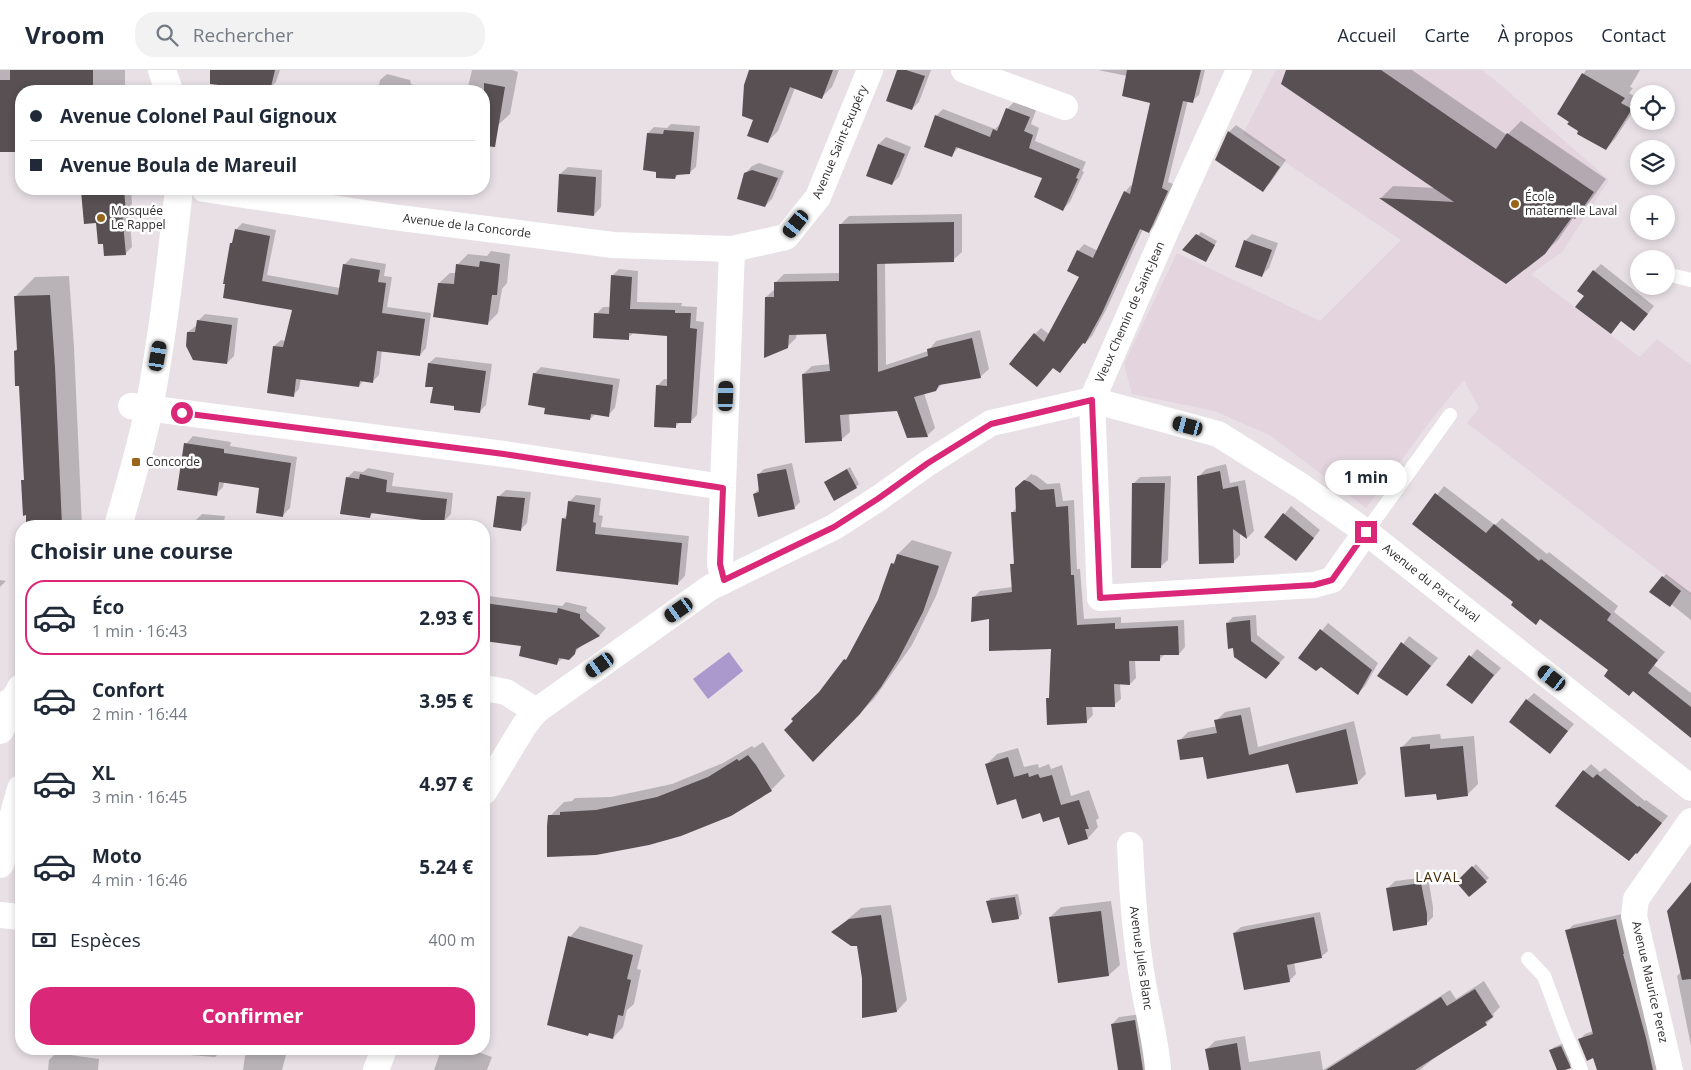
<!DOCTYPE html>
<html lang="fr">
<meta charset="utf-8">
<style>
:root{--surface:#fff;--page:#f2f2f3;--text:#1f2937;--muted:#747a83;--line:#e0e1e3;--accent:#db2777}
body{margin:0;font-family:"Open Sans",sans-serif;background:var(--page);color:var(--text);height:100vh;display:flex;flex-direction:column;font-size:19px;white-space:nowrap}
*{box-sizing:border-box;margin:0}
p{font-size:16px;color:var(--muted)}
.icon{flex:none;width:28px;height:28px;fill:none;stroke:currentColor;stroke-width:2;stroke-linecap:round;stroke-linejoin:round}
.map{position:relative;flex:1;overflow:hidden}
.drawer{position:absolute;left:15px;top:450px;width:475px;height:535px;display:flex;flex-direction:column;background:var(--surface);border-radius:20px;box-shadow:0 2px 8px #0003}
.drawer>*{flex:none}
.guide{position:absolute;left:15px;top:15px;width:475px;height:110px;border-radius:20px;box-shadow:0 2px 8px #0003;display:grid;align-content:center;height:110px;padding:0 15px;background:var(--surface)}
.buttons{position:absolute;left:1630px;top:15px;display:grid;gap:10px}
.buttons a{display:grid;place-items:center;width:45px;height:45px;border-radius:50%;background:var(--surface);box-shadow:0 2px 8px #0003;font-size:25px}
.end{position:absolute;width:22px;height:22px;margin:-11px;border:6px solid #db2777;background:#fff;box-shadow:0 0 0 2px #fff}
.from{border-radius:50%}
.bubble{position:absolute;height:35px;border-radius:18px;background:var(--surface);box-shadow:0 2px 8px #0003;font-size:16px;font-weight:700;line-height:35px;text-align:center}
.car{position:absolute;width:15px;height:30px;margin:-15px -8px;border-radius:6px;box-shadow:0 0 4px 1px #0007;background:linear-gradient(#222 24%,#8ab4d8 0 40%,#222 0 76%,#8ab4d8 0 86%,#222 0)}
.guide b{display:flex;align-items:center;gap:18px;height:48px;font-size:19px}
.guide b+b{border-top:1px solid var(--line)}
.guide i{width:12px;height:12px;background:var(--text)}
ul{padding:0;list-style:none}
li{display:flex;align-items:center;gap:15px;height:75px;margin:0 10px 8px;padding:0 5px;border:2px solid transparent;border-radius:20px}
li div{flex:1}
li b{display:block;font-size:19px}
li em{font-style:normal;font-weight:700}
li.on{border-color:var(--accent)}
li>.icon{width:45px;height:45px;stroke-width:1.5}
h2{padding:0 15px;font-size:22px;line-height:60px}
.pay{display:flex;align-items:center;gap:12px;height:55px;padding:0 15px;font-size:19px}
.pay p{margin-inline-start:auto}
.action{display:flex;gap:10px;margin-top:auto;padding:10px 15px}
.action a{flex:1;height:58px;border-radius:20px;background:var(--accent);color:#fff;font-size:20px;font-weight:700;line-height:58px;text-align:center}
header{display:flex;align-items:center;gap:30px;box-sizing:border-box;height:70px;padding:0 25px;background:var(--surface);border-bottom:1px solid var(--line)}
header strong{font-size:24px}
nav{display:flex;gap:28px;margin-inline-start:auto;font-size:18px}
.search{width:350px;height:45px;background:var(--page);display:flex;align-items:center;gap:12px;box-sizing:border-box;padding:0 18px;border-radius:20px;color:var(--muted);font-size:19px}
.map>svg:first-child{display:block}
.built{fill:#e3d4de}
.water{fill:#ab98cd}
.shadow{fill:#0003}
.building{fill:#585053}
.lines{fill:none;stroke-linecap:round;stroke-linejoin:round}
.service{stroke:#fff;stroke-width:14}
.minor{stroke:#fff;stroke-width:26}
.tertiary{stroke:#fff;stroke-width:28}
.trunk{stroke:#fff;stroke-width:28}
.route{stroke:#db2777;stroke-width:6}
.poi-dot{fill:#98651a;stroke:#fff;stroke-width:2}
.labels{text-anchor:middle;stroke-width:5;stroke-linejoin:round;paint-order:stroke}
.street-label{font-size:12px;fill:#302d2f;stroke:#fff}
.poi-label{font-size:12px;fill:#302d2f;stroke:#fff;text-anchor:start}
.neighbourhood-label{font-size:14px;letter-spacing:1px;fill:#432a07;stroke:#fff}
</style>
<header>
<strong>Vroom</strong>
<div class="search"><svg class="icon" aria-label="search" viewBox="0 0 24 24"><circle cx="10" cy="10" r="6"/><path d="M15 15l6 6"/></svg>Rechercher</div>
<nav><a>Accueil</a><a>Carte</a><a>À propos</a><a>Contact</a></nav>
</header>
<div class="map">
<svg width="1691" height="1000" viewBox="0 0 1691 1000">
<rect width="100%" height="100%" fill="#e8e0e5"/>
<!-- built -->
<path class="built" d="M1276 0H1482L1502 16 1609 110 1562 182 1531 204 1640 287 1657 269 1691 295V525L1467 353 1479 338 1464 310 1431 350 1366 438 1271 366 1215 341 1132 324 1124 294 1177 183 1320 251 1401 170 1243 64Z"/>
<!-- water -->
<path class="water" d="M729 582 743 601 708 629 693 609Z"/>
<!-- shadow -->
<g class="shadow">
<path d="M0 0H125V21H21V81H0Z"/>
<path d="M218 0H280L276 12 269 19Z"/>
<path d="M472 0H512L518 2 510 44 484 68V21H467Z"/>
<path d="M751 0H839L832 17 821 28 795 18 778 61 767 72 755 49Z"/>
<path d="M899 0H931L919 32 912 39Z"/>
<path d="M1098 0H1205L1199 25 1192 31 1188 30 1168 112 1173 114 1155 155 1148 162 1143 159 1108 236 1092 266 1085 273 1084 272 1060 302 1035 264 1041 258 1050 265 1081 207 1078 181 1084 174 1098 181 1125 122 1131 115 1133 116 1152 32 1127 6Z"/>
<path d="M1287 0H1412L1507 65 1521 51 1606 109 1588 134 1574 147 1558 170 1544 183 1506 213 1381 128 1393 116 1436 118Z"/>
<path d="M1586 0H1640L1630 17 1633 18 1629 23 1639 29V32L1615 69 1606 79 1559 44Z"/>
<path d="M387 4 410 10 411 14 421 18 420 21H378L380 10Z"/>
<path d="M302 15 343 21H296Z"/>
<path d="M1014 32 1036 40 1031 54 1039 58 1035 71 1086 92 1082 101 1084 102 1070 132 1063 139 1044 107 959 77 951 86 936 46 943 39 995 59 1001 53 1007 39Z"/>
<path d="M671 54 700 56 696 97 689 103 679 104 675 108 648 63 654 57 667 58Z"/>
<path d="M1236 55 1286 90 1270 113 1263 120 1229 62Z"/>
<path d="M886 67 911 77 899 107 892 114 867 105 879 74Z"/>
<path d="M759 93 784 101 772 129 765 136 745 104 752 96Z"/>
<path d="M568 97 602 100 601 137 594 145 560 104Z"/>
<path d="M85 119H131L132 134 129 138 132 177 125 184 104 173 97 152 82 121Z"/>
<path d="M962 144V182L953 190 885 193 886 295 928 281 936 271 980 260 989 299 980 307 942 314 936 320 924 323 935 358 927 366 898 340 849 344 850 362 841 370 803 304 812 296 830 294 827 263H797L796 268 787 277 766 227 775 219V213L784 204 840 203 841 154 849 146Z"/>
<path d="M242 153 276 160 267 205 340 218 344 195 351 188 386 194 384 206 392 207 387 237 431 243 426 278 420 285 382 280 379 305 373 311 364 310 359 316 301 308 299 319 293 325 274 276 281 270 286 271 294 239 224 226 231 173 234 171 236 160Z"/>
<path d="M1201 162 1217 171 1206 190 1184 180Z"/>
<path d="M1252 164 1278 173 1269 198 1262 205 1245 171Z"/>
<path d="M491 181 510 184 507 213 502 219 498 243 487 254 439 213 450 203H456L457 195 468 184 487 186Z"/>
<path d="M1601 194 1654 236 1641 252 1585 226 1594 201Z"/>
<path d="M619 199 638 201 637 232 682 233 681 236 697 237 696 251 704 252 697 345 690 352H680L675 357 657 316 664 309H668V265L634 262 628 268 596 244 603 237H610L612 206Z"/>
<path d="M69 206 74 277 82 456H28L22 411 25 409 20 314 15 281 18 278 15 227 35 207Z"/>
<path d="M205 244 238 248 234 286 227 293 188 262 197 255 198 251Z"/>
<path d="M436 287 492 294 486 335 479 342 456 335 434 316 429 293Z"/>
<path d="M541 297 620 309 615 338 608 345 595 344 590 349 546 337 534 304Z"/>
<path d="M193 366 231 372 230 376 297 387 290 438 283 445 260 417 224 412 223 417 216 424 186 374Z"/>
<path d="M792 393 800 432 794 438 754 424 759 419 758 405 764 399Z"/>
<path d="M1226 394 1230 413 1245 410 1254 461 1247 468 1240 462V485L1233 492 1199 406 1206 399Z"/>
<path d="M850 397 859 414 856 417 825 412Z"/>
<path d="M368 398 394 403 392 416 453 423 451 444 444 451 374 442 369 447 347 408 354 401 363 402Z"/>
<path d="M1031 404 1037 406 1047 414 1060 413 1063 431 1074 430 1077 499H1080L1084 549 1121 547V553L1184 550 1185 577 1179 584H1165L1160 589 1135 590 1136 608 1130 614 1120 613 1121 629 1114 635 1092 636 1093 645 1086 652 1048 629 1051 625 1052 578 990 548 973 528 980 521 1013 517 1012 495 1015 491 1012 443 1017 437V418Z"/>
<path d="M1171 406 1168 490 1160 497 1133 414 1140 407Z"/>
<path d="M1444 416 1495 455 1502 448 1547 484 1549 482 1618 536 1614 542 1665 582 1654 595 1691 623V666L1634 620 1629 625 1610 600 1541 548 1515 532 1414 454Z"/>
<path d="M506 420 531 422 527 453 520 460 498 427Z"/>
<path d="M576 425 601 428 599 445 603 446 601 457 689 466 685 506 678 513 563 449 568 444 569 432Z"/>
<path d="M1291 436 1320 460 1303 482 1266 467Z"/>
<path d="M202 444 225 446 223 456H195V451Z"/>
<path d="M912 470 952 482 936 526 912 575 874 629 813 690 820 623 850 584 879 531 892 494 897 489 898 484Z"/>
<path d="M1666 504 1691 523V550L1671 534 1663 507Z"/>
<path d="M0 510 6 511 0 517Z"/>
<path d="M489 526 562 536 566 532 587 537 586 541 606 558 600 565 582 575 568 589 563 588 557 593 523 575 484 570V531Z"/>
<path d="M1256 545 1257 565 1285 587 1272 601 1227 553 1233 547Z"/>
<path d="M1328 553 1378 593 1365 616 1358 623 1321 595 1300 588Z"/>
<path d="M1409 566 1438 588 1407 625 1379 606Z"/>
<path d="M1477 579 1501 598 1472 632 1448 615Z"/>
<path d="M1534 623 1574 654 1550 683 1527 630Z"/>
<path d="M1250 637 1258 677 1354 651 1366 704 1357 713 1289 693 1204 685 1179 671 1188 662 1217 656 1216 651 1225 642Z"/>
<path d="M1440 664 1441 669 1474 666 1478 714 1467 725 1437 723 1401 678 1412 667Z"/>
<path d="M763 672 785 706 771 720 731 745 550 746 564 732 572 731 575 728 611 727 672 714 723 693 752 676 754 678Z"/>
<path d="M1018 678 1024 697 1038 694 1039 698 1049 694 1051 699 1062 695 1071 726 1089 720 1099 748 1096 750 1098 757 1088 768 1060 745 1041 742 1016 728 987 694 997 684Z"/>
<path d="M1591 694 1600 702 1605 698 1645 731 1646 730 1668 746 1637 782 1584 701Z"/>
<path d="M1476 794 1489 808 1469 825 1458 812Z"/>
<path d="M1428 807 1433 837V847L1426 854 1388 818 1395 811Z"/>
<path d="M1691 814V976L1677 906 1682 901Z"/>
<path d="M1018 824 1022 844 1018 848 988 831 991 828Z"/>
<path d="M1111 831 1120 895 1109 905 1059 911 1050 847 1061 837Z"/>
<path d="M891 835 907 930 897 941 863 908 858 874 833 862 861 838Z"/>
<path d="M1320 842 1328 881 1321 887 1294 892 1296 904 1290 910 1245 919 1234 863 1241 857Z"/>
<path d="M1622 844 1659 997 1656 1000H1598L1593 986 1579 970 1585 964 1593 961 1567 861 1573 855Z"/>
<path d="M580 856 643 875 637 899 641 900 634 934 627 940 623 957 613 968 590 962 588 964 570 867Z"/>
<path d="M1484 911 1500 937 1493 944 1494 946 1486 954 1433 989 1420 1000H1210L1207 979 1215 971 1245 966 1249 992 1320 981 1323 1000 1450 920 1456 929Z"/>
<path d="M1142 944 1146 1000H1119L1112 954 1119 947Z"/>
<path d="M1564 973 1573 994 1562 1000H1558L1551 980 1554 977Z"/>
<path d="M190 979H219L218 984 215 987 190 985Z"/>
<path d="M252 979 286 985 282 1000H243L245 986Z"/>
<path d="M444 979H470L492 987 487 1000H434L440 983Z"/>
<path d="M56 983 99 989 98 1000H48L49 990Z"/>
</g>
<!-- building -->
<g class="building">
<path d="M10 0H93V21H21V82H0V10H10Z"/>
<path d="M210 0H275L270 21 210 14Z"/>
<path d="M749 0H833L822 29 790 17 768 73 747 66 753 50 742 46 744 15Z"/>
<path d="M897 0H906L925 6 912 40 886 31Z"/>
<path d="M1127 0H1201L1193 33 1183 31 1162 118 1168 121 1149 163 1140 159 1102 243 1085 274 1083 273 1060 303 1053 298 1037 317 1009 294 1034 263 1044 272 1079 207 1067 201 1077 180 1093 188 1124 121 1130 124 1150 33 1122 26Z"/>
<path d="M1286 0H1381L1496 79 1507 63 1594 122 1575 149 1572 147 1545 184 1506 214 1379 128 1454 132 1281 14Z"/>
<path d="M1582 3 1625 28 1621 33 1632 39 1606 80 1577 64 1578 61 1567 54 1569 52 1557 44Z"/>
<path d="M484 13 505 17 495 77 484 76Z"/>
<path d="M1006 38 1030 47 1024 61 1033 65 1029 78 1080 99 1076 108 1078 109 1063 141 1034 127 1042 108 956 77 952 87 924 77 935 45 990 67 993 59 997 61Z"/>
<path d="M664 60 694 62 690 104 676 105 675 109 656 108V102L643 100 647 63 663 64Z"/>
<path d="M1228 61 1280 97 1263 122 1215 90Z"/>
<path d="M878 74 905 84 892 115 866 106Z"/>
<path d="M752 100 778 108 765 137 737 129 744 103Z"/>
<path d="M559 104 596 107 594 146 557 142Z"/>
<path d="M105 119H124L126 143H122L126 185 104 186 103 174H98L96 153 84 154 81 121Z"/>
<path d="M954 152V192L877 194 878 302 928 286 927 279 972 268 981 308 939 315 936 321 914 327 928 367 907 368 897 341 840 345 842 371 805 373 802 304 830 301 826 264 789 265 788 278 764 288 765 227H774V212L839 211V154Z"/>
<path d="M235 159 270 166 262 211 338 225 343 194 380 200 378 212 386 213 382 243 425 249 420 286 377 281 373 313 360 311 359 317 296 309 294 327 267 323 273 276 283 277 292 240 223 228 225 214H223L230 173H232Z"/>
<path d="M1196 164 1215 175 1206 192 1182 180Z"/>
<path d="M1244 170 1272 180 1262 207 1235 197Z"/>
<path d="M480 191 500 194 497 225H492L488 255 433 247 438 213 454 214 456 194 479 197Z"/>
<path d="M1593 200 1648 244 1634 261 1621 251 1611 264 1575 237 1584 226 1577 221Z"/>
<path d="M611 205 632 207 630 239 675 240V243H691L690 258 697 259 691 353H676V358L654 357 656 315 667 316V266L629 263V270L593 268 594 243 609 244Z"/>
<path d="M50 225 55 297 62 456H26V445L23 446 21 410H24L19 316H15L14 281 17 280 14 226Z"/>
<path d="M197 250 232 255 227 294 193 290 186 276 187 262H195Z"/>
<path d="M428 293 486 301 480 343 454 340V336L430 333 433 317H425Z"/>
<path d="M533 303 613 315 609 347 591 344 590 350 544 344 545 338 528 335Z"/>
<path d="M184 373 224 379V383L291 393 283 447 256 443 259 418 219 412 217 426 177 420Z"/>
<path d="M786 399 795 439 758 447 753 424 759 422 757 404Z"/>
<path d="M847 399 857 418 834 431 824 412Z"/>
<path d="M1220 401 1223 419 1238 416 1247 469 1233 459 1234 493 1199 494 1197 406Z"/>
<path d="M360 404 387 410 386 422 447 429 444 453 371 443 370 448 340 444 346 407 359 409Z"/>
<path d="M1024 410 1030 412 1040 420 1054 419 1056 437 1068 436 1071 505H1074L1077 555 1115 553V559L1178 556 1179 585H1160V591H1129L1130 615 1114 614 1115 637H1086L1087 653 1047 655 1046 628H1049L1051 579 989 581V549L971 552 972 527 1012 522 1010 494H1014L1011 442H1016L1015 418Z"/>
<path d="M1132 413H1165L1161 498H1131Z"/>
<path d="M1435 423 1486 463 1494 454 1539 491 1541 489 1611 544 1607 550 1658 590 1648 603 1691 637V668L1633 621 1629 626 1604 606 1608 600 1540 549 1536 555 1511 535 1513 532 1412 454Z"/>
<path d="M497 426 525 428 521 461 493 457Z"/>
<path d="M568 431 595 435 593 452 596 453 595 464 682 473 678 515 556 501 562 448 566 449Z"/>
<path d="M1283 443 1314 468 1296 491 1264 467Z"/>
<path d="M897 484 939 496 923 542 898 590 881 617 860 644 813 692 784 660 793 651 791 649 819 622 844 589 846 590 878 530 891 493 894 494Z"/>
<path d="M1662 506 1681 521 1670 537 1649 522Z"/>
<path d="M484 533 557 543 558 538 580 544V548L600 566 576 579 575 584 569 590 559 588 557 595 519 586 521 576 484 571Z"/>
<path d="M1250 550 1251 571 1280 593 1266 609 1234 587 1233 578 1228 579 1226 553Z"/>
<path d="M1320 559 1372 600 1358 625 1321 597 1316 601 1298 588Z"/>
<path d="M1401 572 1431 596 1407 626 1377 606Z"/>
<path d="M1469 585 1494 605 1472 634 1446 615Z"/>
<path d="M1526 629 1568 661 1550 684 1509 652Z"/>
<path d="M1241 645 1249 685 1346 659 1358 714 1296 723 1288 694 1207 709 1203 687 1180 690 1177 670 1217 663 1214 650Z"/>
<path d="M1430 674V679L1463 676 1468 726 1437 730 1436 724 1405 727 1400 677Z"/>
<path d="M748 685 756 695 772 721 731 746 681 766 649 775 596 785 547 787V756L548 745H560V742L596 740 657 727 708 707 737 689 739 691Z"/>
<path d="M1008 687 1014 707 1028 703 1029 707 1038 704 1040 708 1052 705 1061 735 1079 730 1089 759H1085L1088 769 1068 775 1059 747 1043 752 1040 743 1022 749 1016 729 997 735 985 694Z"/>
<path d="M1583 700 1593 708 1597 704 1638 737 1639 736 1662 753 1637 784 1636 783 1629 791 1555 736Z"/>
<path d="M1472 796 1487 812 1469 827 1456 812Z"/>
<path d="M1691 812V909L1682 910 1667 841Z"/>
<path d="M1421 813 1427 844V855L1393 861 1386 818Z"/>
<path d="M1015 827 1019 849 992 853 986 831Z"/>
<path d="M1101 841 1109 906 1058 913 1049 847Z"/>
<path d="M881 845 897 942 862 948V908L857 876H851L831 862 849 849Z"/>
<path d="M1314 847 1322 888 1287 895 1290 912 1244 920 1233 863Z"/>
<path d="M1616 849 1624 884H1623L1646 968 1653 1000H1597L1593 988 1587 991 1578 969 1593 964 1565 860Z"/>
<path d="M568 866 633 885 627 909 631 910 623 946 618 945 613 969 589 963 588 966 547 955Z"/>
<path d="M1475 919 1493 947 1485 952 1487 955 1415 1000H1326L1441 927 1447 936Z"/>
<path d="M1135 950 1143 1000H1118L1111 954Z"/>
<path d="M1237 973 1241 1000H1209L1205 979Z"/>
<path d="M1561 976 1571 998 1565 1000H1557L1549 980Z"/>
</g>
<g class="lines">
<!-- service -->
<g class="service">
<path d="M1666 204 1691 210"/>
<path d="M1366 462 1450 345"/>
<path d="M1528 889 1544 906 1564 960 1581 1000"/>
</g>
<!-- minor -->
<g class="minor">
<path d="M964 0 1065 37"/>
<path d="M1239 0 1166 161 1092 330 1100 528 1314 515 1332 510 1366 462"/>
<path d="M204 119 392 147 613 175 732 179 786 167 818 127 870 0"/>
<path d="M131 336 504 384 723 417"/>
<path d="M724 511 720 494 732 179"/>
<path d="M484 618 506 622 536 641"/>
<path d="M484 722 524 656 536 641 711 517 834 457 879 428 928 393 991 353 1092 330 1218 364 1301 416 1366 462 1691 718"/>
<path d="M1130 775C1132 822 1135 867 1143 913 1148 942 1156 971 1158 1000"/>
<path d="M0 845 21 847"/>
<path d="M376 1000 384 979"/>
<path d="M1670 1000 1634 846 1636 829 1691 751"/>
</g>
<!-- tertiary -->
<g class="tertiary">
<path d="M162 0 169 21"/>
<path d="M118 456C129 417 141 378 149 338 163 265 171 192 179 119"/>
<path d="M0 660 21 618"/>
<path d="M0 794 21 719"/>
</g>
<!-- trunk -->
<path class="trunk" d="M0 639 15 629"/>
</g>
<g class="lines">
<!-- route -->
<path class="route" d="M182 343 504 384 723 418 720 494 724 510 834 457 879 428 928 393 991 354 1092 330 1100 528 1314 515 1332 510 1366 462"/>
</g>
<!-- markers -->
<g class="poi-dot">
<circle cx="1515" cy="134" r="5"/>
<circle cx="101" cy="148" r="5"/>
<rect x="131" y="387" width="10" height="10" rx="2.5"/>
</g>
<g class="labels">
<!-- street labels -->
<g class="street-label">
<text transform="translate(840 72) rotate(-67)" y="4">Avenue Saint-Exupéry</text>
<text transform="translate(467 156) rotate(7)" y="4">Avenue de la Concorde</text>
<text transform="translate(1130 242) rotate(-66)" y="4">Vieux Chemin de Saint-Jean</text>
<text transform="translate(1431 513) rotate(38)" y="4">Avenue du Parc Laval</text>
<text transform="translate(1141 888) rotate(82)" y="4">Avenue Jules Blanc</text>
<text transform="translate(1650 912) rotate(77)" y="4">Avenue Maurice Perez</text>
</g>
<!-- poi labels -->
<g class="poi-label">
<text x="1525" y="131">École<tspan x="1525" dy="14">maternelle Laval</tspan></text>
<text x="111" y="145">Mosquée<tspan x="111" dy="14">Le Rappel</tspan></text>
<text x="146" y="396">Concorde</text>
</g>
<!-- neighbourhood labels -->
<g class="neighbourhood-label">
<text x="1438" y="812">LAVAL</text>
</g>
</g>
</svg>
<div class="buttons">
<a><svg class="icon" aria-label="locate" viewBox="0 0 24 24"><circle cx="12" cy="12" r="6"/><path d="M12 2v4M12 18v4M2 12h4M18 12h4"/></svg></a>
<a><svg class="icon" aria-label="layers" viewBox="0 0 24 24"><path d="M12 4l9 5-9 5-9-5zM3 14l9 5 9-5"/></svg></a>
<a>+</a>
<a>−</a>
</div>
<i class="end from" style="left:182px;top:343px"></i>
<i class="end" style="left:1366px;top:462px"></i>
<div class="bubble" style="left:1325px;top:390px;width:82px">1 min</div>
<i class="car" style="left:796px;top:154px;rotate:219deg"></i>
<i class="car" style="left:158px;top:286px;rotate:10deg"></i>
<i class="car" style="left:726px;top:326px;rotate:2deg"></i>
<i class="car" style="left:1188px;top:356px;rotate:285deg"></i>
<i class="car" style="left:679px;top:540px;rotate:235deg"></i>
<i class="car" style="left:600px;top:595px;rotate:235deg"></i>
<i class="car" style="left:1552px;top:608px;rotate:308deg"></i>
<div class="guide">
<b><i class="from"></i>Avenue Colonel Paul Gignoux</b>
<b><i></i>Avenue Boula de Mareuil</b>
</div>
<section class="drawer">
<h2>Choisir une course</h2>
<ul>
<li class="on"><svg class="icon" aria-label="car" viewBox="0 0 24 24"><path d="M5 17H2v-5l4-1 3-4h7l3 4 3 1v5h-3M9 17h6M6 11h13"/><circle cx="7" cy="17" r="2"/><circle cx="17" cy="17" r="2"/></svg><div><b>Éco</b><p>1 min · 16:43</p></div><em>2.93 €</em></li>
<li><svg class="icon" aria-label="car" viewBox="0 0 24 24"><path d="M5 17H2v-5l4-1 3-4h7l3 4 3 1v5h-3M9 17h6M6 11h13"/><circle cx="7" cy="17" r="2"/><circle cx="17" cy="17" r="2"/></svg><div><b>Confort</b><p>2 min · 16:44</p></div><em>3.95 €</em></li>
<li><svg class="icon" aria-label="car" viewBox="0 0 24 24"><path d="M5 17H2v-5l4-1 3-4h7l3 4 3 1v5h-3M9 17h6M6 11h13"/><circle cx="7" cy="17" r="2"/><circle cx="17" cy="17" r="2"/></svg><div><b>XL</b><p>3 min · 16:45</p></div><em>4.97 €</em></li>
<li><svg class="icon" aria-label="car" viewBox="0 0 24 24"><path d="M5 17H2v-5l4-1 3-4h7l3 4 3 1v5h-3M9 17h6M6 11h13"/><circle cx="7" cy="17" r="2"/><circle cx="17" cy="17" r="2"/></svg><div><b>Moto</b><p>4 min · 16:46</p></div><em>5.24 €</em></li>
</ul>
<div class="pay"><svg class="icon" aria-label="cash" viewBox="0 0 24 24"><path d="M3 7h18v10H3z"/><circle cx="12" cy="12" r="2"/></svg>Espèces<p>400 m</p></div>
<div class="action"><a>Confirmer</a></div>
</section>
</div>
